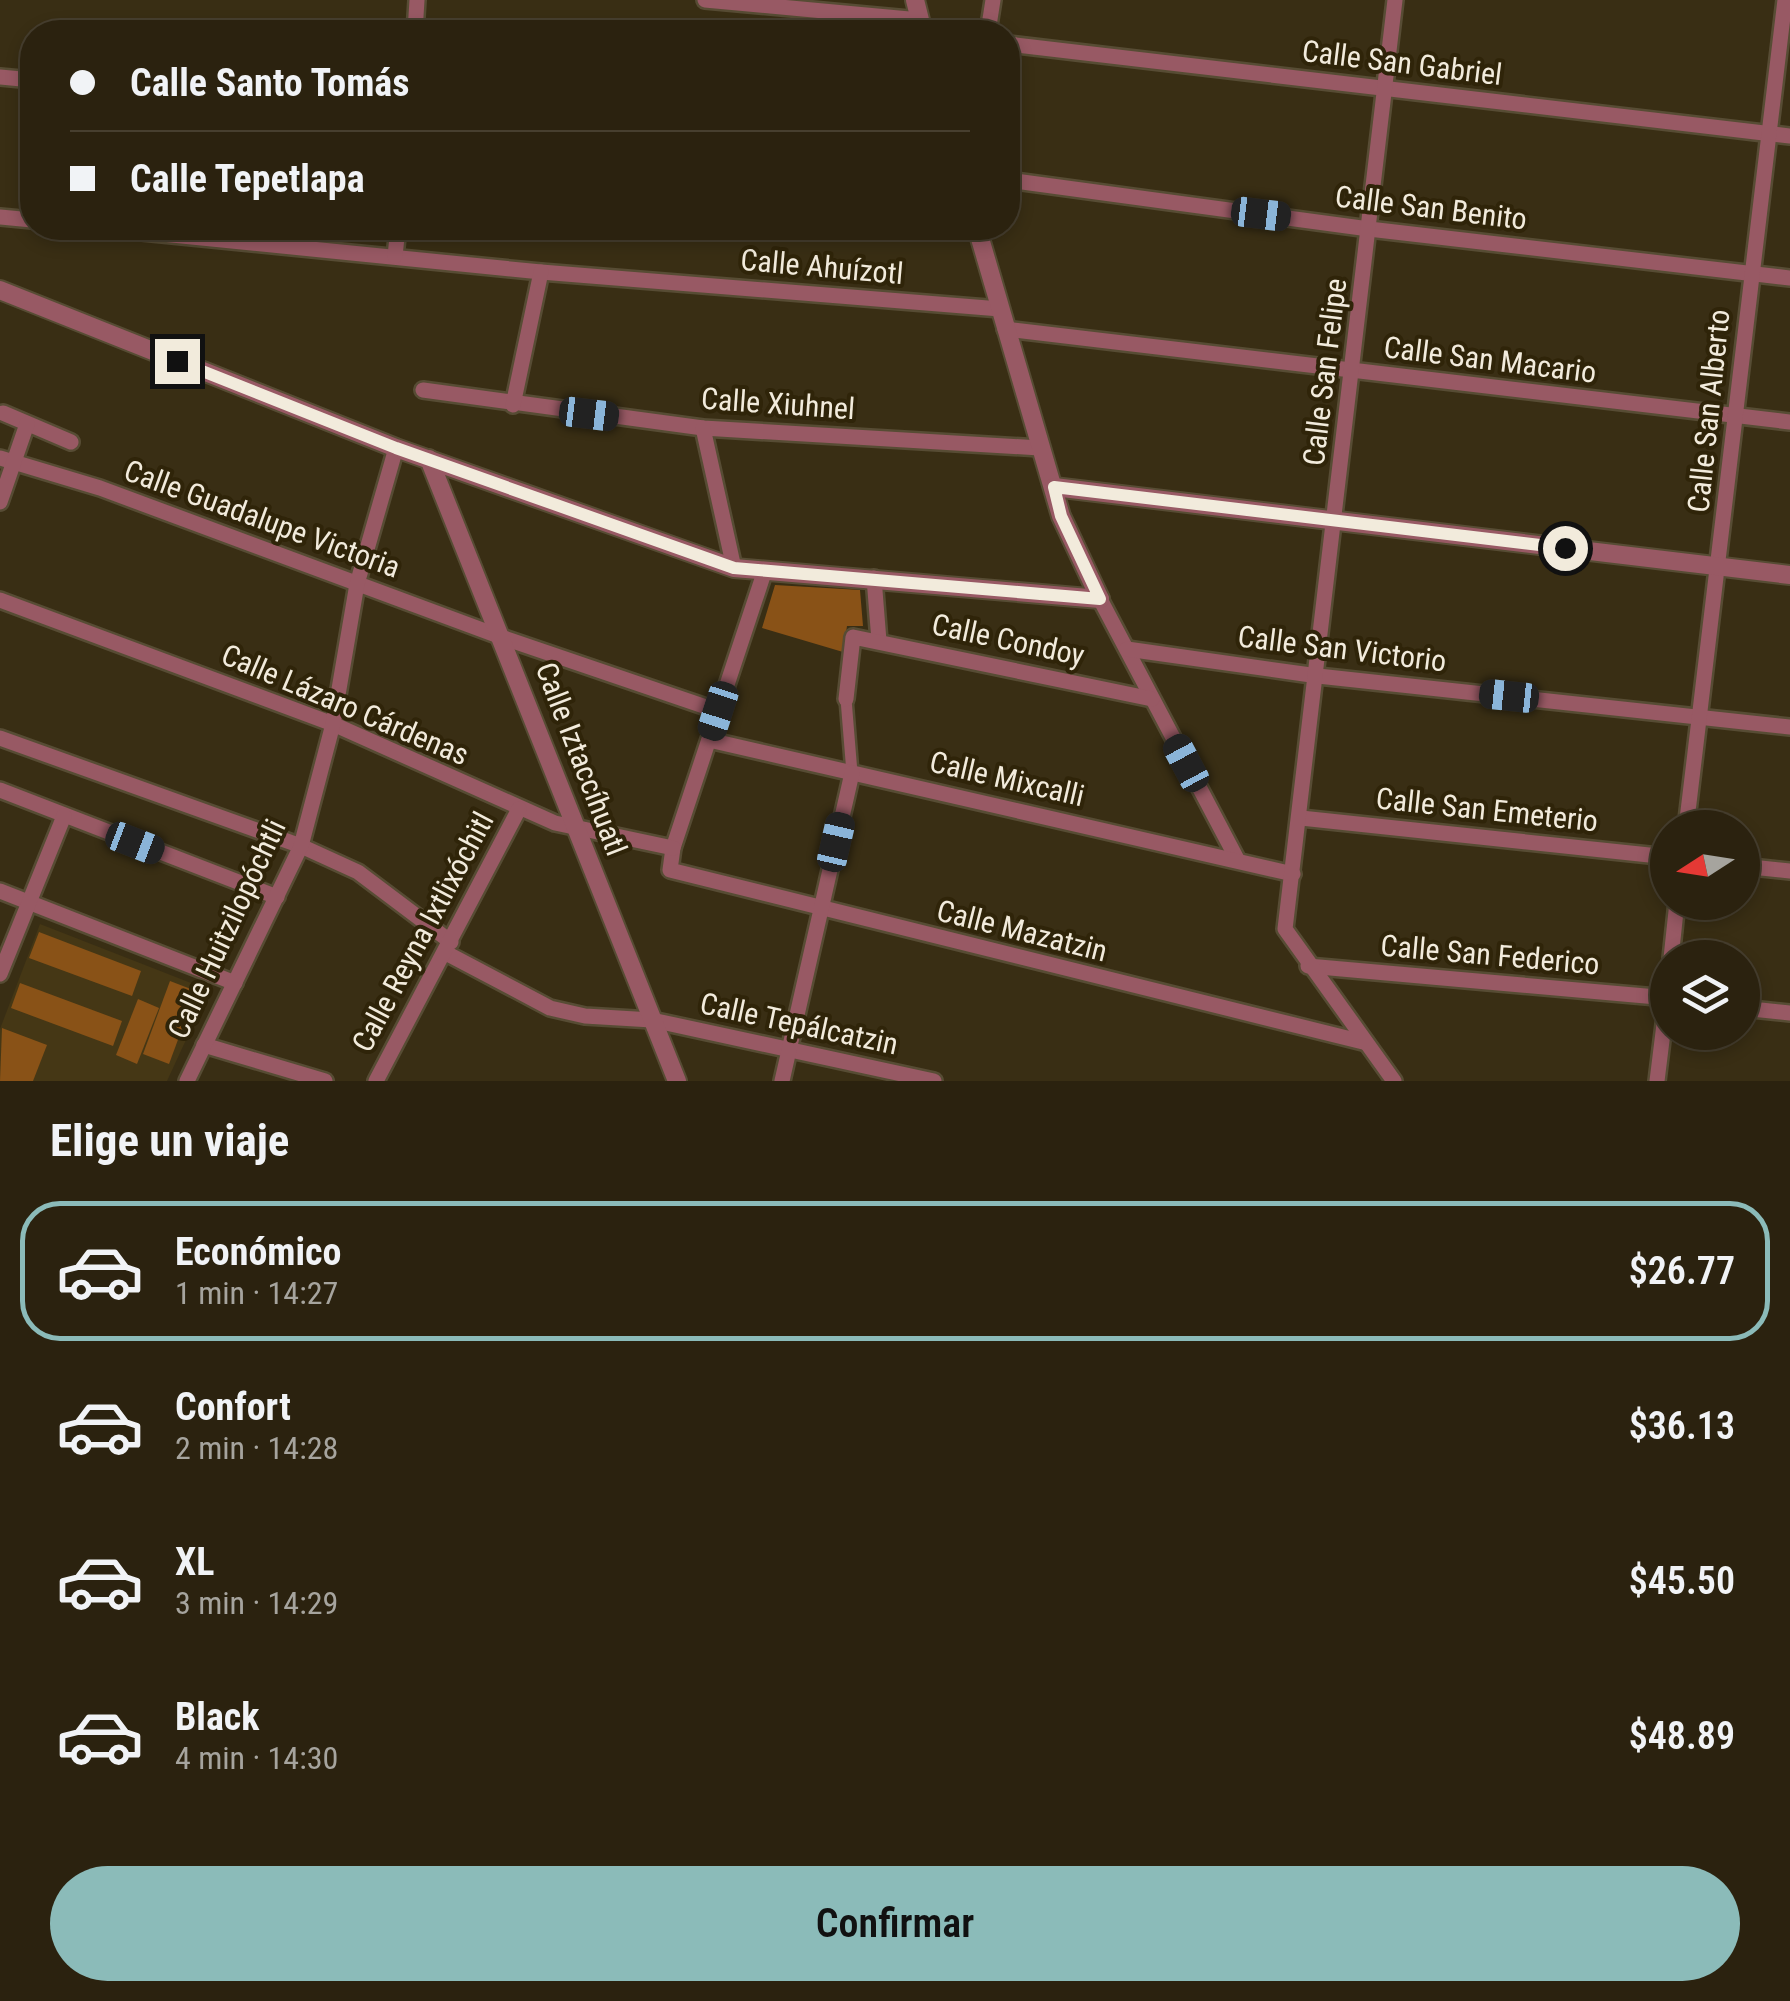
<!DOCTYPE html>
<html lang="es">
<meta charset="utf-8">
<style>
:root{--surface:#2b220f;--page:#332a18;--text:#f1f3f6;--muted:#a6a49e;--line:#473f2f;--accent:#8bbbb9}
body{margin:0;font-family:"Roboto Condensed",sans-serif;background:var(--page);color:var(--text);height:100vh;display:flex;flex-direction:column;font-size:38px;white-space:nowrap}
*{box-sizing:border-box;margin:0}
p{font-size:32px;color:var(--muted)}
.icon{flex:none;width:55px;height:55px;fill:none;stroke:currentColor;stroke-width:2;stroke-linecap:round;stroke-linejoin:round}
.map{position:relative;height:1081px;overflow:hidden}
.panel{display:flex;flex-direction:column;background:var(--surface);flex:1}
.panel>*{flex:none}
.banner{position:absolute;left:20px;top:20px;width:1000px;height:220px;border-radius:40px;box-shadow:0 5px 15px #0003,0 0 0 2px var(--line);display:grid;align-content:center;height:220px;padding:0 50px;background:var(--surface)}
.needle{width:65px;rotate:258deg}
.buttons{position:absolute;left:1650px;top:810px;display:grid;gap:20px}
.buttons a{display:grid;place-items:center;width:110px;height:110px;border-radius:50%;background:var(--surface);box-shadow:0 5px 15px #0003,0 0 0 2px var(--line);font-size:50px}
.end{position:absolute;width:45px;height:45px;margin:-22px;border:12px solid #f2ebdc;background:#111;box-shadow:0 0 0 5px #111}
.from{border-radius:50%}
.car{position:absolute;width:30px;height:60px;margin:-30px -15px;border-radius:12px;box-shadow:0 0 8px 2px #0007;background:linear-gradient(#222 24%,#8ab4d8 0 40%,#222 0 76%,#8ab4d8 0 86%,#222 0)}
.banner b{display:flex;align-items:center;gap:35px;height:95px;font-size:38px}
.banner b+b{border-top:2px solid var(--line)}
.banner i{width:25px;height:25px;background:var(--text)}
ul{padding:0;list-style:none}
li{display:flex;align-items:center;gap:30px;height:140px;margin:0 20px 15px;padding:0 30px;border:5px solid transparent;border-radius:40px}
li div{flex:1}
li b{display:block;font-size:38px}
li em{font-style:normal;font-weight:600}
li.selected{border-color:var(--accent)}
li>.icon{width:90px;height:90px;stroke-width:1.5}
h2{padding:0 50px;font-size:45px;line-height:120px}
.cta{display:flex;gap:20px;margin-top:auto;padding:20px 50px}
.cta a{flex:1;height:115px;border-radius:60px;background:var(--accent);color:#111;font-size:40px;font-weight:600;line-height:115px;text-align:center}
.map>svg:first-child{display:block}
.built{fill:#453715}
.building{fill:#895217}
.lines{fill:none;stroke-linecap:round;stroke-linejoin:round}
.pedestrian-casing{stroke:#574c34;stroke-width:16}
.minor-casing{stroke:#574c34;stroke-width:20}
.tertiary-casing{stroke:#574c34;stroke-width:22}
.pedestrian{stroke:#985964;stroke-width:11}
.minor{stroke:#985964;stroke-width:15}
.tertiary{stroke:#985964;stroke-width:18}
.route{stroke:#f2ebdc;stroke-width:12}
.labels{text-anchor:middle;stroke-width:8;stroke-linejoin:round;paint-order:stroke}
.street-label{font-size:30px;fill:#f2ebdc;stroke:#2f2409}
</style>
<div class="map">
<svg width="1790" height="1081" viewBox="0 0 1790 1081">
<rect width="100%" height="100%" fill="#392e14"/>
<!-- built -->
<path class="built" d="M40 924 209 990 167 1081H0V1029Z"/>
<!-- building -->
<g class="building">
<path d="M775 585 860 590 863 626H847L843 652 762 628Z"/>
<path d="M39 932 141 971 132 996 29 958Z"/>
<path d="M170 981 196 991 169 1064 143 1054Z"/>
<path d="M20 983 122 1021 113 1046 11 1008Z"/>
<path d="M138 999 159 1008 137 1064 116 1055Z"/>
<path d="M2 1028 47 1045 33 1081H0Z"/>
</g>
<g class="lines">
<!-- pedestrian casing -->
<g class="pedestrian-casing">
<path id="pedestrian" d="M846 699 852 773"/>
</g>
<!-- minor casing -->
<g class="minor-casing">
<g id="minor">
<path d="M705 0 920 20"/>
<path d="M415 32 417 0"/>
<path d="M988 32 993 0"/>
<path d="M1008 44 1790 136"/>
<path d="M0 77 32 80"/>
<path d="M1008 180 1369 229 1790 278"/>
<path d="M0 217 32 220"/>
<path d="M102 228 541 272 1000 309"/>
<path d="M395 256 398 228"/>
<path d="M1005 329 1790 422"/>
<path d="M423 390 703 428 1040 448"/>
<path d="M513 405 541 272"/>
<path d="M3 413 71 442"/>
<path d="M703 428 734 568"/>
<path d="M0 458 100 488 504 638 718 711"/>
<path d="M0 502 27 424"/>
<path d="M764 573 673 848 670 870 1363 1042"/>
<path d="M874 578 879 641"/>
<path d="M1100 599 1237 859"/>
<path d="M0 600 333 724 555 823 673 848"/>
<path d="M1127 649 1318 676 1790 727"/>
<path d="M846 699 853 637 1152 699"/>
<path d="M0 738 301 846 358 872 451 942"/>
<path d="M709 740 1293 874"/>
<path d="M0 790 277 897"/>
<path d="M1301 818 1668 857"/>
<path d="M1686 828 1785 0"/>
<path d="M1742 866 1790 871"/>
<path d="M0 891 235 983"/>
<path d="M446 953 550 1008 585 1016 652 1020 934 1081"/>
<path d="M1671 958 1677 902"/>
<path d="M1308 966 1668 998"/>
<path d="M0 974 64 816"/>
<path d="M1742 1008 1790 1013"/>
<path d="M204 1045 325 1081"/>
<path d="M187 1081 301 846 333 724 357 584 396 448"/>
<path d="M376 1081 519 809"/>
<path d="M782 1081 852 773"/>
<path d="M1394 1081 1285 929 1395 0"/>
<path d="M1657 1081 1668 992"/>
</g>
</g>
<!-- tertiary casing -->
<g class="tertiary-casing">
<g id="tertiary">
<path d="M915 0 923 32"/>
<path d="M977 228 1061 516 1100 599"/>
<path d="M0 290 396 448 734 568 1100 599"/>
<path d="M429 459 677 1081"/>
<path d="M1054 487 1790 575"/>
</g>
</g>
<!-- pedestrian -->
<use href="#pedestrian" class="pedestrian"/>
<!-- minor -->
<use href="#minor" class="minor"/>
<!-- tertiary -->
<use href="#tertiary" class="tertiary"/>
</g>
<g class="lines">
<!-- route -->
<path class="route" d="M177 361 396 448 734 568 1100 599 1061 516 1054 487 1565 548"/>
</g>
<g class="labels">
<!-- street labels -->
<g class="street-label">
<text transform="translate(1402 63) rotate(7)" y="10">Calle San Gabriel</text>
<text transform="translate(1431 208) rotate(7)" y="10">Calle San Benito</text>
<text transform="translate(822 267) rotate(5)" y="10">Calle Ahuízotl</text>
<text transform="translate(1490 360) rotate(7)" y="10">Calle San Macario</text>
<text transform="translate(1325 372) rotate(-83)" y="10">Calle San Felipe</text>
<text transform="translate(778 404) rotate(4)" y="10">Calle Xiuhnel</text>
<text transform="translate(1709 411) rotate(-84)" y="10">Calle San Alberto</text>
<text transform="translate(262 519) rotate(20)" y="10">Calle Guadalupe Victoria</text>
<text transform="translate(1008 640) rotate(12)" y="10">Calle Condoy</text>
<text transform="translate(1342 649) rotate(7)" y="10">Calle San Victorio</text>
<text transform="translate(345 705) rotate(23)" y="10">Calle Lázaro Cárdenas</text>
<text transform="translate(581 759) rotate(69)" y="10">Calle Iztaccíhuatl</text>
<text transform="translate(1007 779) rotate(13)" y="10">Calle Mixcalli</text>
<text transform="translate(1487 810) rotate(6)" y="10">Calle San Emeterio</text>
<text transform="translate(227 929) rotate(-65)" y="10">Calle Huitzilopóchtli</text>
<text transform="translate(1022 931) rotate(14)" y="10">Calle Mazatzin</text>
<text transform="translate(423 932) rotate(-62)" y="10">Calle Reyna Ixtlixóchitl</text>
<text transform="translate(1490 955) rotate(5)" y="10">Calle San Federico</text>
<text transform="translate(799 1024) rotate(12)" y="10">Calle Tepálcatzin</text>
</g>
</g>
</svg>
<div class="buttons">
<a><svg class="needle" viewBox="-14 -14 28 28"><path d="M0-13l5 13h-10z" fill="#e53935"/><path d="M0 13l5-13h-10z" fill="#a6a49e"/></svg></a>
<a><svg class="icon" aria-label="layers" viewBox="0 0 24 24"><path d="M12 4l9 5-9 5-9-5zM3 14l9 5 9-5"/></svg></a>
</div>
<i class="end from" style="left:1565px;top:548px"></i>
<i class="end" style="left:177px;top:361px"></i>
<i class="car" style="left:1261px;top:214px;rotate:97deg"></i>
<i class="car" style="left:589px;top:414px;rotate:97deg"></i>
<i class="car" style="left:1509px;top:696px;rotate:276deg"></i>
<i class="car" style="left:718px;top:711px;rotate:198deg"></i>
<i class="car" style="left:1186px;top:763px;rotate:332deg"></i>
<i class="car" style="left:836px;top:842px;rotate:13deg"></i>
<i class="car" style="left:135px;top:843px;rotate:111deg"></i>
<div class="banner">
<b><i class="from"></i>Calle Santo Tomás</b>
<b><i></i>Calle Tepetlapa</b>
</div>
</div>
<section class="panel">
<h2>Elige un viaje</h2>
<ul>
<li class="selected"><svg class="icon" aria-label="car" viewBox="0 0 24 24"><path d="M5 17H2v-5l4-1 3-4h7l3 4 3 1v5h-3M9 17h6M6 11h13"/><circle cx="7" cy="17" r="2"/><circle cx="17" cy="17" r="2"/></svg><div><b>Económico</b><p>1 min · 14:27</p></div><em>$26.77</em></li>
<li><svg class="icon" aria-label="car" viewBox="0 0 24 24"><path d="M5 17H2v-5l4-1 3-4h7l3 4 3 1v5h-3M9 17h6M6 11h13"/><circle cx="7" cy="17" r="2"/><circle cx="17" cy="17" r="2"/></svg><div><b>Confort</b><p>2 min · 14:28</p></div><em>$36.13</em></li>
<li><svg class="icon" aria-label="car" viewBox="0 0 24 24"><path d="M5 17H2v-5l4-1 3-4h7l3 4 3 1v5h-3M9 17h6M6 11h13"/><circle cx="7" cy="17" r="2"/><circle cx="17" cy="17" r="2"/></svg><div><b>XL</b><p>3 min · 14:29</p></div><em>$45.50</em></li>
<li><svg class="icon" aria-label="car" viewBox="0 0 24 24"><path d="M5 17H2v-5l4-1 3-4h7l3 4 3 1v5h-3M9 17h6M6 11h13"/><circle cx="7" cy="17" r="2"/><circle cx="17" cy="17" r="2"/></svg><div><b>Black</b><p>4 min · 14:30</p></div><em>$48.89</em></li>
</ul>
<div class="cta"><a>Confirmar</a></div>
</section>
